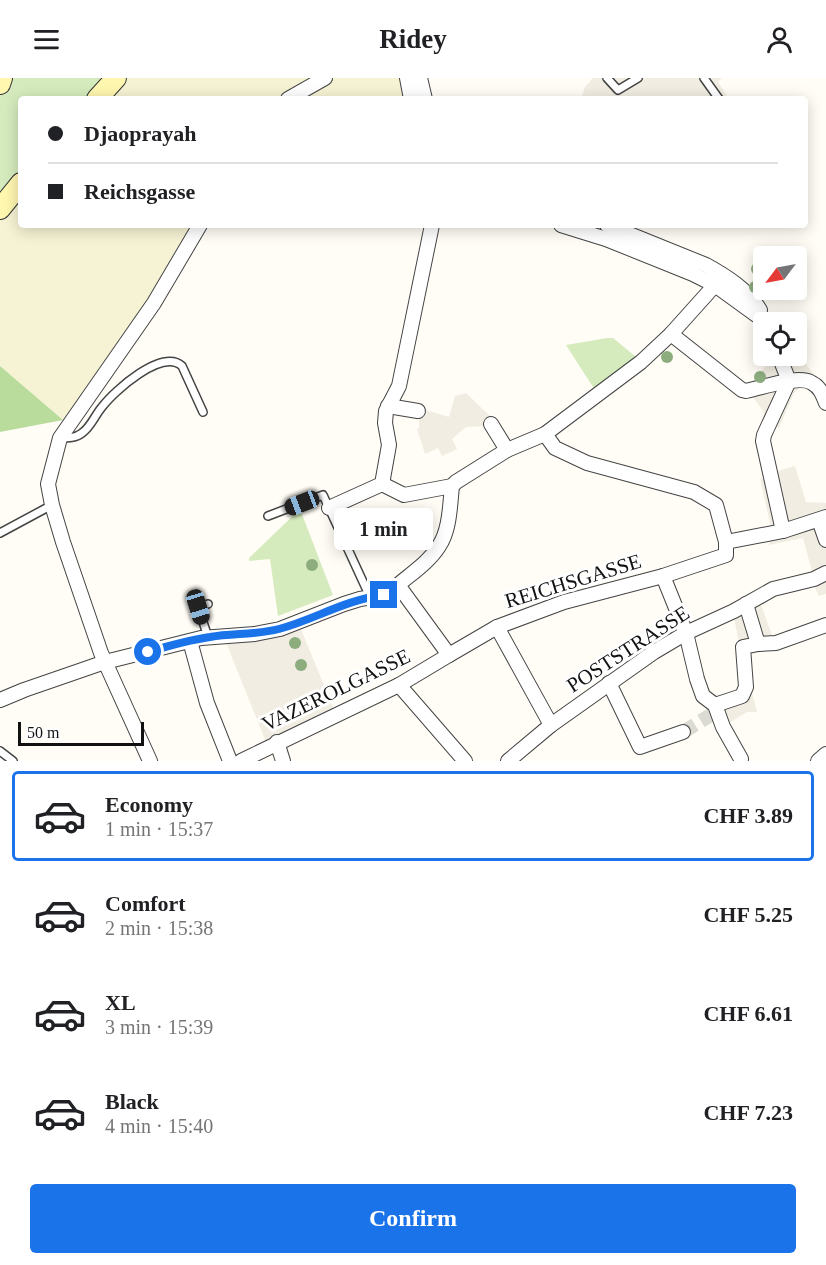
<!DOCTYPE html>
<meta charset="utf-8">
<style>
:root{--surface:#fff;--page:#f2f2f2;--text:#202124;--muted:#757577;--line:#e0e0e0;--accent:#1a73e8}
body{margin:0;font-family:Georgia,serif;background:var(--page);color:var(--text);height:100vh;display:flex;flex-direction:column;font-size:22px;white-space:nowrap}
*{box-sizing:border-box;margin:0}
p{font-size:20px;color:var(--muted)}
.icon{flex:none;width:33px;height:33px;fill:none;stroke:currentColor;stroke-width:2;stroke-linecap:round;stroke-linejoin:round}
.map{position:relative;height:683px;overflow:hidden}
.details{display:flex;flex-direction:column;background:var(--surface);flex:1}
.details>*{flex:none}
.hud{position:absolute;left:18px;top:18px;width:790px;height:132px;border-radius:6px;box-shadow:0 3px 15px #0003;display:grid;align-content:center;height:132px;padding:0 30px;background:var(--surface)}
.needle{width:39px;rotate:238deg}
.fabs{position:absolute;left:753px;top:168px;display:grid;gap:12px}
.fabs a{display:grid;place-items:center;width:54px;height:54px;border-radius:6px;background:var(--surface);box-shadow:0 3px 15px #0003;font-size:30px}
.scale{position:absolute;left:18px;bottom:15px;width:126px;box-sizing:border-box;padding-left:6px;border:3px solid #111;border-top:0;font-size:16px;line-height:21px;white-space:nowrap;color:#111;-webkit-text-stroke:4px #fff;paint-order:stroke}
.end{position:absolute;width:27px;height:27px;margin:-14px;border:8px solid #1a73e8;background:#fff;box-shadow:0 0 0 3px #fff}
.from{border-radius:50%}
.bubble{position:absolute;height:42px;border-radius:6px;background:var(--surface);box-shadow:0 3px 15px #0003;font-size:20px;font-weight:800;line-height:42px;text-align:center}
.car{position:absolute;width:18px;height:36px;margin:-18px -9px;border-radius:8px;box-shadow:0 0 4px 2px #0007;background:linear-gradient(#222 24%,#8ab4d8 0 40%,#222 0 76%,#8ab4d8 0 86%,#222 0)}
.hud b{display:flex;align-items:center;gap:21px;height:57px;font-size:22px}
.hud b+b{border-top:2px solid var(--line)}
.hud i{width:15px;height:15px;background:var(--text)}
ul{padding:10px 0 0;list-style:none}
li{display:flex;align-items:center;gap:18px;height:90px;margin:0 12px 9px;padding:0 18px;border:3px solid transparent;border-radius:6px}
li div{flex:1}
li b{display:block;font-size:22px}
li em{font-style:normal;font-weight:800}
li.on{border-color:var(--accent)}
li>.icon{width:54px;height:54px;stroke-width:1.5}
.action{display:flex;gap:12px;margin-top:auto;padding:12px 30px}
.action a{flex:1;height:69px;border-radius:6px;background:var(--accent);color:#fff;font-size:24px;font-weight:800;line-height:69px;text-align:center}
header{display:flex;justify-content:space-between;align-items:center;height:78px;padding:0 30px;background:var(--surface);font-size:27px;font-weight:800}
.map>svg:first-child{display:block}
.farmland{fill:#f6f3d4}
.green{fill:#d5ebbd}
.forest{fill:#b9dc9c}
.plaza{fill:#f1ede2}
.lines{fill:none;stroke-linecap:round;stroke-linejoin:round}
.street-tunnel{stroke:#dbdad3;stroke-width:14;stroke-dasharray:14 7;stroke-linecap:butt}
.lane-casing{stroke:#444;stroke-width:10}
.street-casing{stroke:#444;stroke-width:16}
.secondary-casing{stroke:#333;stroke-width:22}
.lane{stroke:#fff;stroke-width:7}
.street{stroke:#fff;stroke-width:14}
.secondary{stroke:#fff6b0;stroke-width:20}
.tree{fill:#8dad7f}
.route{stroke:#1a73e8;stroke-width:8}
.labels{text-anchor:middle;stroke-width:6;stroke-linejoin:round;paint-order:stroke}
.street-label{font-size:21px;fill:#111;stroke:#fff}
</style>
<header><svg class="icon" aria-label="menu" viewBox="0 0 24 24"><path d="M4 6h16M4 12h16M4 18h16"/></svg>Ridey<svg class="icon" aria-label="person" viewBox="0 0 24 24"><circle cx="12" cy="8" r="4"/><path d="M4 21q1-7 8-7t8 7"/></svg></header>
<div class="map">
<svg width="826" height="683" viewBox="0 0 826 683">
<rect width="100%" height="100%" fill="#fffdf5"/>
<!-- farmland -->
<g class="farmland">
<path d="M116 0H401L405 21H97Z"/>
<path d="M21 105V147H191L146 223 63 342 0 288V131Z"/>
</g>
<!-- green -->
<g class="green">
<path d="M2 0H116L97 21H21V105L0 131V6Z"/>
<path d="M607 260H613L636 279 595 312 566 267Z"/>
<path d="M300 431 333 517 278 538 270 481 249 483V480Z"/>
</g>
<!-- forest -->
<path class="forest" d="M0 288 63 342 0 354Z"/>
<!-- plaza -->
<g class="plaza">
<path d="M593 0H722L718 4 729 21H581L585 9Z"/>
<path d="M798 276 814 296 794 315 779 350 773 348 747 310 774 278H789Z"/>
<path d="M466 315 494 342 490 348 466 349 452 361 457 371 442 378 438 370 425 376 417 351 419 350V330L449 339 455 318Z"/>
<path d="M795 388 806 424 826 425V516L819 518 814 508V501L803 460 769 467 772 455 760 400 765 402 774 394Z"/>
<path d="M752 517 760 524 777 571 747 577 740 570 731 525Z"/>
<path d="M298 544 337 639 268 669 223 557Z"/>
<path d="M750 608 757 634H747L719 651 700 621 742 612Z"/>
</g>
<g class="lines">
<!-- street-tunnel -->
<path class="street-tunnel" d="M683 654 711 637"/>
<!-- lane casing -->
<g class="lane-casing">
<g id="lane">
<path d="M607 0 618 12 638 0"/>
<path d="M704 0 719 21"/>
<path d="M60 360C68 360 76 360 82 355 91 349 95 337 102 329 114 313 162 270 182 288L203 334"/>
<path d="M268 438 323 417 370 519"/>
<path d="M0 455 52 427"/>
<path d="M208 559 198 529 208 526"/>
<path d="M0 673 13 683"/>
</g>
</g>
<!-- street casing -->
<g class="street-casing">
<g id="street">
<path d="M407 0 411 21"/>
<path d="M420 0 425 21"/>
<path d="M288 21 325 0"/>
<path d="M561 147 606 161 693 196 715 207 766 244"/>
<path d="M607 147 706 187C726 198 748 212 760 232"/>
<path d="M671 256 742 312 746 313C762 310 799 296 812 305 820 309 823 317 826 325"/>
<path d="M779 278 789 303"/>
<path d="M388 328 418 333"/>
<path d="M491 346 507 372"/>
<path d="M545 356 555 370 587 385 694 414 716 427 726 464"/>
<path d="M382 406 404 417 452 408"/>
<path d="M329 430 382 406 389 367 385 345 386 333 399 308 432 147"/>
<path d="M819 442 826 462"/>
<path d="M783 453 763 363 764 357 789 303"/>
<path d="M663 498 686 555 697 601 703 618 715 627 723 649 741 681"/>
<path d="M398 507C412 495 429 484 439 468 450 452 450 426 452 408L456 404 507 372 545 356 641 284 671 256 715 207"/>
<path d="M497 549 551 647"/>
<path d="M190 563 207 625 230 683"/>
<path d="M758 566 776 565 826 547"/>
<path d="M609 605 640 669 683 654"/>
<path d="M399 607 465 683"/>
<path d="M0 622 24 612 105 584 201 560 255 556 280 551 344 526 360 521 384 517 398 507 449 577 497 549 564 524 663 498 726 477V464L783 453 826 439"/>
<path d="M715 627 742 618 746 609 743 569 758 566 746 526"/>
<path d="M277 664 283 683"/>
<path d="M150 683 101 575 63 464 52 427 48 406 60 360 154 225 200 147"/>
<path d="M241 683 399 607 449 577"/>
<path d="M508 683 551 647 654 574 686 555 734 533 773 511 814 501 826 495"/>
<path d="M818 683 826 676"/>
</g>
</g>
<!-- secondary casing -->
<g class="secondary-casing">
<g id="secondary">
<path d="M0 6 2 0"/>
<path d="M97 21 116 0"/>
<path d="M0 131 21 105"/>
</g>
</g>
<!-- lane -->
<use href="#lane" class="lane"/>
<!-- street -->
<use href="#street" class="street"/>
<!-- secondary -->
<use href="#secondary" class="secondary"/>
</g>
<!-- trees -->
<g class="tree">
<circle cx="757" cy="191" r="6"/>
<circle cx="755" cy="209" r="6"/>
<circle cx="667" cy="279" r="6"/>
<circle cx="760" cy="299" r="6"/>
<circle cx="312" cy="487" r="6"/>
<circle cx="295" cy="565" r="6"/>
<circle cx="301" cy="587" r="6"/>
</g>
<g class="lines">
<!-- route -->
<path class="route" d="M148 574C168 568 189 562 210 559 233 555 256 557 279 551 316 541 344 522 384 517"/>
</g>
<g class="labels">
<!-- street labels -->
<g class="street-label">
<text transform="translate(573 503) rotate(-17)" y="7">REICHSGASSE</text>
<text transform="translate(628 571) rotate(-33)" y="7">POSTSTRASSE</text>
<text transform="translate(336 612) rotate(-26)" y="7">VAZEROLGASSE</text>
</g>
</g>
</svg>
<div class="fabs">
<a><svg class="needle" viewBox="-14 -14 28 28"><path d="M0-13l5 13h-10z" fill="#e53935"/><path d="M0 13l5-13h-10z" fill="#757577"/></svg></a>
<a><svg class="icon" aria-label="locate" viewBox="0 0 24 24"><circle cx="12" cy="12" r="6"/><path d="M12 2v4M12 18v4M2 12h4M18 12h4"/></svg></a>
</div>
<div class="scale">50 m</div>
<i class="end from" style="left:148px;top:574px"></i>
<i class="end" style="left:384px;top:517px"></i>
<div class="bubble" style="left:334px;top:430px;width:99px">1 min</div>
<i class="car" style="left:302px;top:425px;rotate:249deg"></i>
<i class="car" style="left:198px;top:529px;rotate:163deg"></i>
<div class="hud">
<b><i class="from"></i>Djaoprayah</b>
<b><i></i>Reichsgasse</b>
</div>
</div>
<section class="details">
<ul>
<li class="on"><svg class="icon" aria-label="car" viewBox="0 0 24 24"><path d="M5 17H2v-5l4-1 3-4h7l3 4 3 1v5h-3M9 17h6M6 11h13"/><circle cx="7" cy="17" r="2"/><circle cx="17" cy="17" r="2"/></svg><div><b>Economy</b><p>1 min · 15:37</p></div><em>CHF 3.89</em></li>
<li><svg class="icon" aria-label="car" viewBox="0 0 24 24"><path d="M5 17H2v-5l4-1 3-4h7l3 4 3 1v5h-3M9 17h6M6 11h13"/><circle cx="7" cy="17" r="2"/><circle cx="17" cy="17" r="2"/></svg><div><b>Comfort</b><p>2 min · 15:38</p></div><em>CHF 5.25</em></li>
<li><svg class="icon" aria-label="car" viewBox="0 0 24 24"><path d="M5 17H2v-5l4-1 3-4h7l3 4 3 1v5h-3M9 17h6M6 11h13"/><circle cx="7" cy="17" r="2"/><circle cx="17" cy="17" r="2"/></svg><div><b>XL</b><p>3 min · 15:39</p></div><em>CHF 6.61</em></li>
<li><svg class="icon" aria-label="car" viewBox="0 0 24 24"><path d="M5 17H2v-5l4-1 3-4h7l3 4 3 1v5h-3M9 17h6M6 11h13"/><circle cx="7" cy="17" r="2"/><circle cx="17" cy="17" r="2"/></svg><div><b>Black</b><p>4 min · 15:40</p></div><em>CHF 7.23</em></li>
</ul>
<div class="action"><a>Confirm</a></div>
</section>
